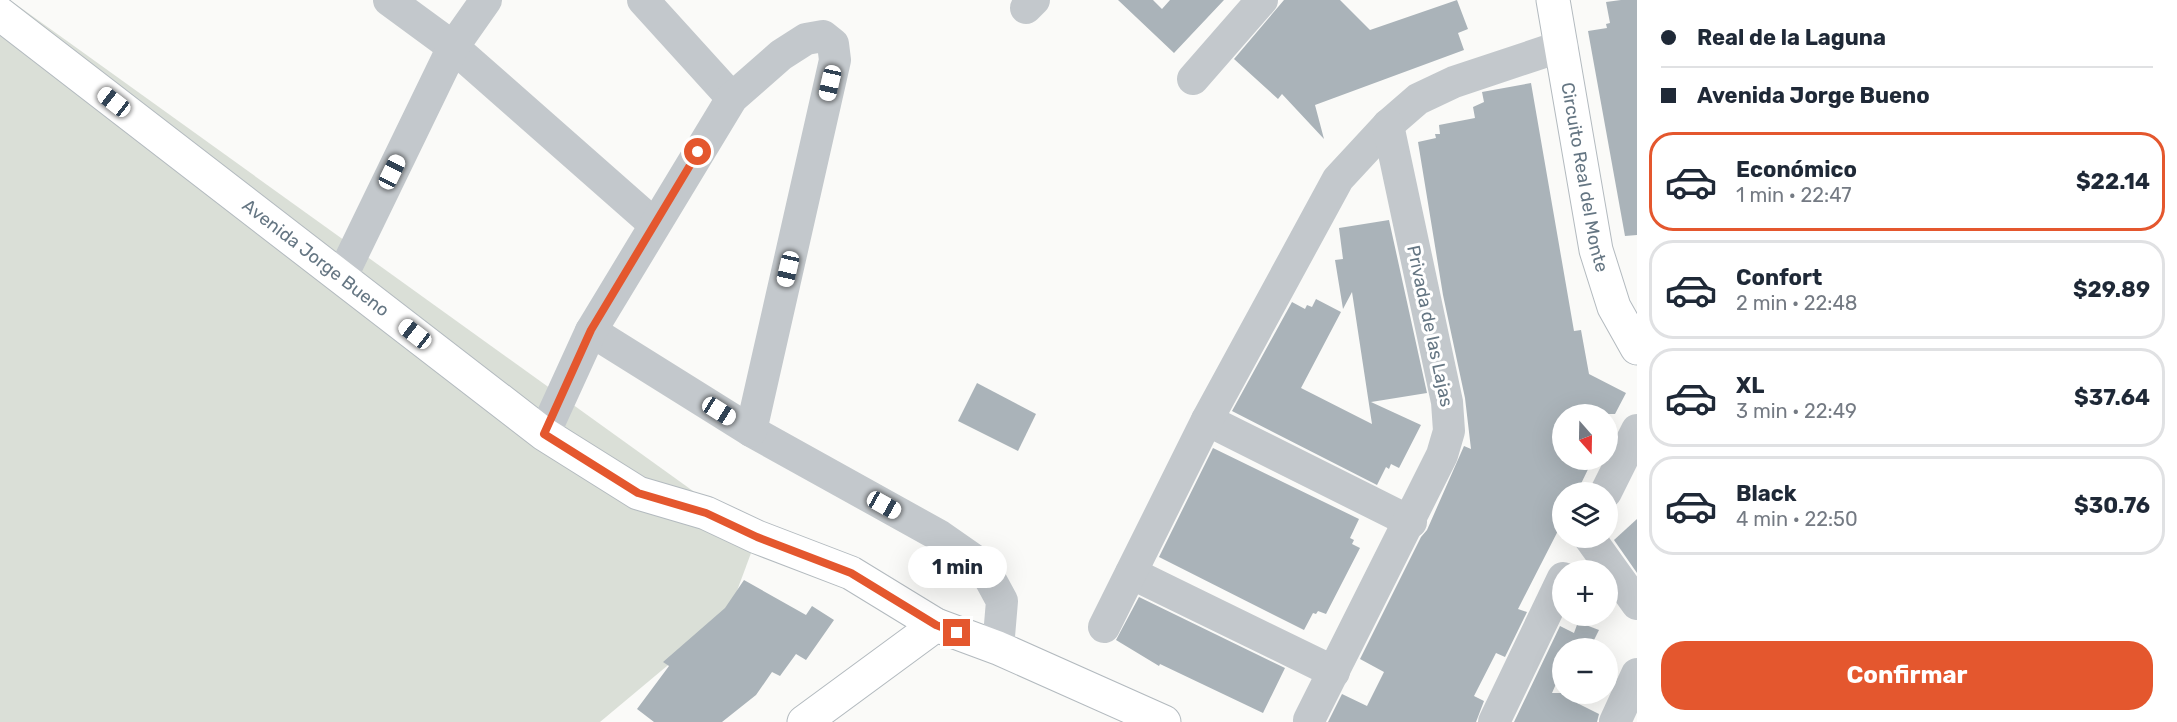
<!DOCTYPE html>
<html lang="es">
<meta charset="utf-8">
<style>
:root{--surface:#fff;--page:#f2f2f3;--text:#1f2937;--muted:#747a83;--line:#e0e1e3;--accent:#e4572e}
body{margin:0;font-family:Rubik,sans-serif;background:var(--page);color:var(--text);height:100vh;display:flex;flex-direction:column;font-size:22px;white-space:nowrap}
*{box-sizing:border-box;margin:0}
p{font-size:20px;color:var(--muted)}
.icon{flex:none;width:33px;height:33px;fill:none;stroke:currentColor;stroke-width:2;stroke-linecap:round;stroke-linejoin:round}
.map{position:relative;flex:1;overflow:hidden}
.details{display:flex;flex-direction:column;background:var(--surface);width:540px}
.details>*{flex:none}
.hud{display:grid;align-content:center;height:132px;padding:0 24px;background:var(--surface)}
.needle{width:39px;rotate:160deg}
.tools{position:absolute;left:1552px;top:404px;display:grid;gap:12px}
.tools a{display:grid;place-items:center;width:66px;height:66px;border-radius:50%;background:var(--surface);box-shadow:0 6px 24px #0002;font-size:30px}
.end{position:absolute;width:27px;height:27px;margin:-14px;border:8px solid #e4572e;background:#fff;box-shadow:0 0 0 3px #fff}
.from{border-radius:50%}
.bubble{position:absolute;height:42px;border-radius:21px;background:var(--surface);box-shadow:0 6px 24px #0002;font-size:20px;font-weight:700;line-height:42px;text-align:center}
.car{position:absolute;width:18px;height:36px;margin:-18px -9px;border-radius:8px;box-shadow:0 0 4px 2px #0007;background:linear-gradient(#fff 24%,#345 0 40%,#fff 0 76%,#345 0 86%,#fff 0)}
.hud b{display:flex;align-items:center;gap:21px;height:57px;font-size:22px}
.hud b+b{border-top:2px solid var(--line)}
.hud i{width:15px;height:15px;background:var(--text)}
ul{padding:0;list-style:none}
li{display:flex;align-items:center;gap:18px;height:99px;margin:0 12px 9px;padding:0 12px;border:3px solid var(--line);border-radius:24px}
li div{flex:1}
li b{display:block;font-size:22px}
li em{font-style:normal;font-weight:700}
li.selected{border-color:var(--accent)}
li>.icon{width:54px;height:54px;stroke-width:1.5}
.action{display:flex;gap:12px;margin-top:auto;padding:12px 24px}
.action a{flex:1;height:69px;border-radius:24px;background:var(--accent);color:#fff;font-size:24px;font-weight:700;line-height:69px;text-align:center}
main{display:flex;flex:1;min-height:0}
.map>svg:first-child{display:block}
.green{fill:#dadfd7}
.building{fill:#aab3b9}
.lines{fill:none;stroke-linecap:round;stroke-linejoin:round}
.secondary-casing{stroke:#b3babf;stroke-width:35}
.street{stroke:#c3c8cc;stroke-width:32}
.secondary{stroke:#fff;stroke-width:33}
.route{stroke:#e4572e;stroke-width:8}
.labels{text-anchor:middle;stroke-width:6;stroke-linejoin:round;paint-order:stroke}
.street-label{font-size:18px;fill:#657683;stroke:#fff}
</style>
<main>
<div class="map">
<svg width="1637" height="722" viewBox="0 0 1637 722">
<rect width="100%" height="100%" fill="#fafaf8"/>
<!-- green -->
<path class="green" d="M0 0H10L757 537 728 615 600 722H0Z"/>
<!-- building -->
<g class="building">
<path d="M1118 0H1153L1162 9 1170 0H1224L1174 53Z"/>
<path d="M1284 0H1340L1370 30 1457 0 1468 29 1458 33 1464 50 1315 105 1324 139 1282 94 1278 99 1234 59Z"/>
<path d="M1621 0H1637V235L1625 236 1588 31 1607 28 1606 24 1610 23 1606 2Z"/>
<path d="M1531 83 1574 331 1581 330 1589 374 1626 393 1615 414H1563V459H1593L1577 492H1563V521L1518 609 1527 612 1505 657 1496 653 1474 696 1484 701 1476 722H1328L1342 694 1367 706 1384 672 1360 659 1421 537 1427 530 1464 446 1471 449 1465 398 1443 295 1418 142 1436 138 1435 134H1440L1439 125 1475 118 1473 107 1484 102 1482 92Z"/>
<path d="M1389 220 1427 393 1371 402 1421 425 1399 468 1391 464 1389 469 1386 467 1377 485 1232 411 1292 302 1305 309 1307 305 1312 307 1316 299 1341 312 1301 388 1372 424 1352 292 1343 309 1335 260 1343 259 1339 228Z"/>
<path d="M977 383 1036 414 1018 451 958 421Z"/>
<path d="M1213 448 1359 519 1350 538 1354 540 1352 544 1360 548 1326 614 1318 611 1316 614 1313 613 1304 630 1159 557Z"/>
<path d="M1637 519V573L1614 540Z"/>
<path d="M744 580 806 615 812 606 834 620 806 660 796 654 780 676 772 672 756 695 722 722H654L637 709 669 666 663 662 725 608Z"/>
<path d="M1139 597 1285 668 1263 713 1160 664 1159 666 1116 640Z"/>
<path d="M1578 622 1599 630 1590 648H1563V668L1552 693H1582L1577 703 1599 714 1597 722H1514L1560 626 1574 633Z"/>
</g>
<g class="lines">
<!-- secondary casing -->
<g class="secondary-casing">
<g id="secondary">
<path id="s1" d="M1553 0 1596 250 1614 307 1637 348"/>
<path id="s2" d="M0 14 544 434 638 493 706 513 757 537 851 573 936 625 998 648 1164 722"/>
<path d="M804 722 936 625"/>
</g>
</g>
<!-- street -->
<g class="street">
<path d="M389 0 453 47 654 224"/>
<path d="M643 0 732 98"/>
<path d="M1026 8 1034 0"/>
<path d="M1193 79 1262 0"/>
<path d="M342 276 453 47 486 0"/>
<path d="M591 331 751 431 940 536 983 566 1002 601 998 648"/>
<path d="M1207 420 1411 522"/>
<path d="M544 434 591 331 732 98 781 55 806 39 823 36 833 44 835 60 751 431"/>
<path d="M1606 492 1637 430"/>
<path d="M1589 537 1637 604"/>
<path d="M1131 573 1334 672"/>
<path d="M1104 627 1207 420 1338 179 1388 125 1418 99 1454 82 1562 46"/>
<path d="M1309 720 1442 455 1449 431 1447 402 1388 125"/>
<path d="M1494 722 1563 578"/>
<path d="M1615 722 1637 674"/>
</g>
<!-- secondary -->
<use href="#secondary" class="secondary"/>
</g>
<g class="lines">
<!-- route -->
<path class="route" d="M698 152 591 330 544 434 638 493 706 513 757 537 851 573 936 625 957 633"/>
</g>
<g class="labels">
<!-- street labels -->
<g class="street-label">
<text dy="6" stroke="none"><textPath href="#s1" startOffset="180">Circuito Real del Monte</textPath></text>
<text dy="6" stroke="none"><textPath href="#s2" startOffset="399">Avenida Jorge Bueno</textPath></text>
<text transform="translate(1430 326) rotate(78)" y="6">Privada de las Lajas</text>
</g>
</g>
</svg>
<div class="tools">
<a><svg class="needle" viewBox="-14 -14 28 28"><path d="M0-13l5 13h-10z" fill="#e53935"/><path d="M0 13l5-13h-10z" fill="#747a83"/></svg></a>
<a><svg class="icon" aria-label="layers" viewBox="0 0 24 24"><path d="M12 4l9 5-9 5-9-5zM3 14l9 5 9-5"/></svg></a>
<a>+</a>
<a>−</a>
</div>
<i class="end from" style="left:698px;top:152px"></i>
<i class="end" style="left:957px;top:633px"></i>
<div class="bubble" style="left:908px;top:546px;width:99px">1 min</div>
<i class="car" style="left:830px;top:83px;rotate:193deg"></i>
<i class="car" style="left:114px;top:102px;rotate:308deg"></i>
<i class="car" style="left:392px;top:172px;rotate:26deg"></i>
<i class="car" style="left:788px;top:269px;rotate:193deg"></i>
<i class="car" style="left:415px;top:334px;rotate:308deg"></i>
<i class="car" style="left:719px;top:411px;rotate:122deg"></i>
<i class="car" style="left:884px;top:505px;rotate:119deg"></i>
</div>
<section class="details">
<div class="hud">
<b><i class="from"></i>Real de la Laguna</b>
<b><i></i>Avenida Jorge Bueno</b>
</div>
<ul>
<li class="selected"><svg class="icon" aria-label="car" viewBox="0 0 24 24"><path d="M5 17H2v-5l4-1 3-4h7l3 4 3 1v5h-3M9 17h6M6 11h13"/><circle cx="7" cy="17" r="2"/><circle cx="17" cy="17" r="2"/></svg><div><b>Económico</b><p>1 min · 22:47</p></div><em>$22.14</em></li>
<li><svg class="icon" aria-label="car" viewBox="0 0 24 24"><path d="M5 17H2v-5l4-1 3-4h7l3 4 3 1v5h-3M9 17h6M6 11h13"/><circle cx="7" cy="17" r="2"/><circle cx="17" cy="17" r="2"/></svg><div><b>Confort</b><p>2 min · 22:48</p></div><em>$29.89</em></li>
<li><svg class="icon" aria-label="car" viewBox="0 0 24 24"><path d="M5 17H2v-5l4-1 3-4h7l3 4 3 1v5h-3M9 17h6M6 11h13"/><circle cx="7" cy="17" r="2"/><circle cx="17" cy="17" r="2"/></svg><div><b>XL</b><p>3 min · 22:49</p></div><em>$37.64</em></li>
<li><svg class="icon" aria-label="car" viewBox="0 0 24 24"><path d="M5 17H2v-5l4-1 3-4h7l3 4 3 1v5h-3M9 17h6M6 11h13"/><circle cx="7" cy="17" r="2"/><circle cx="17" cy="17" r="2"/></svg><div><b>Black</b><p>4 min · 22:50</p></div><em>$30.76</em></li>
</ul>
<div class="action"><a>Confirmar</a></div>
</section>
</main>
